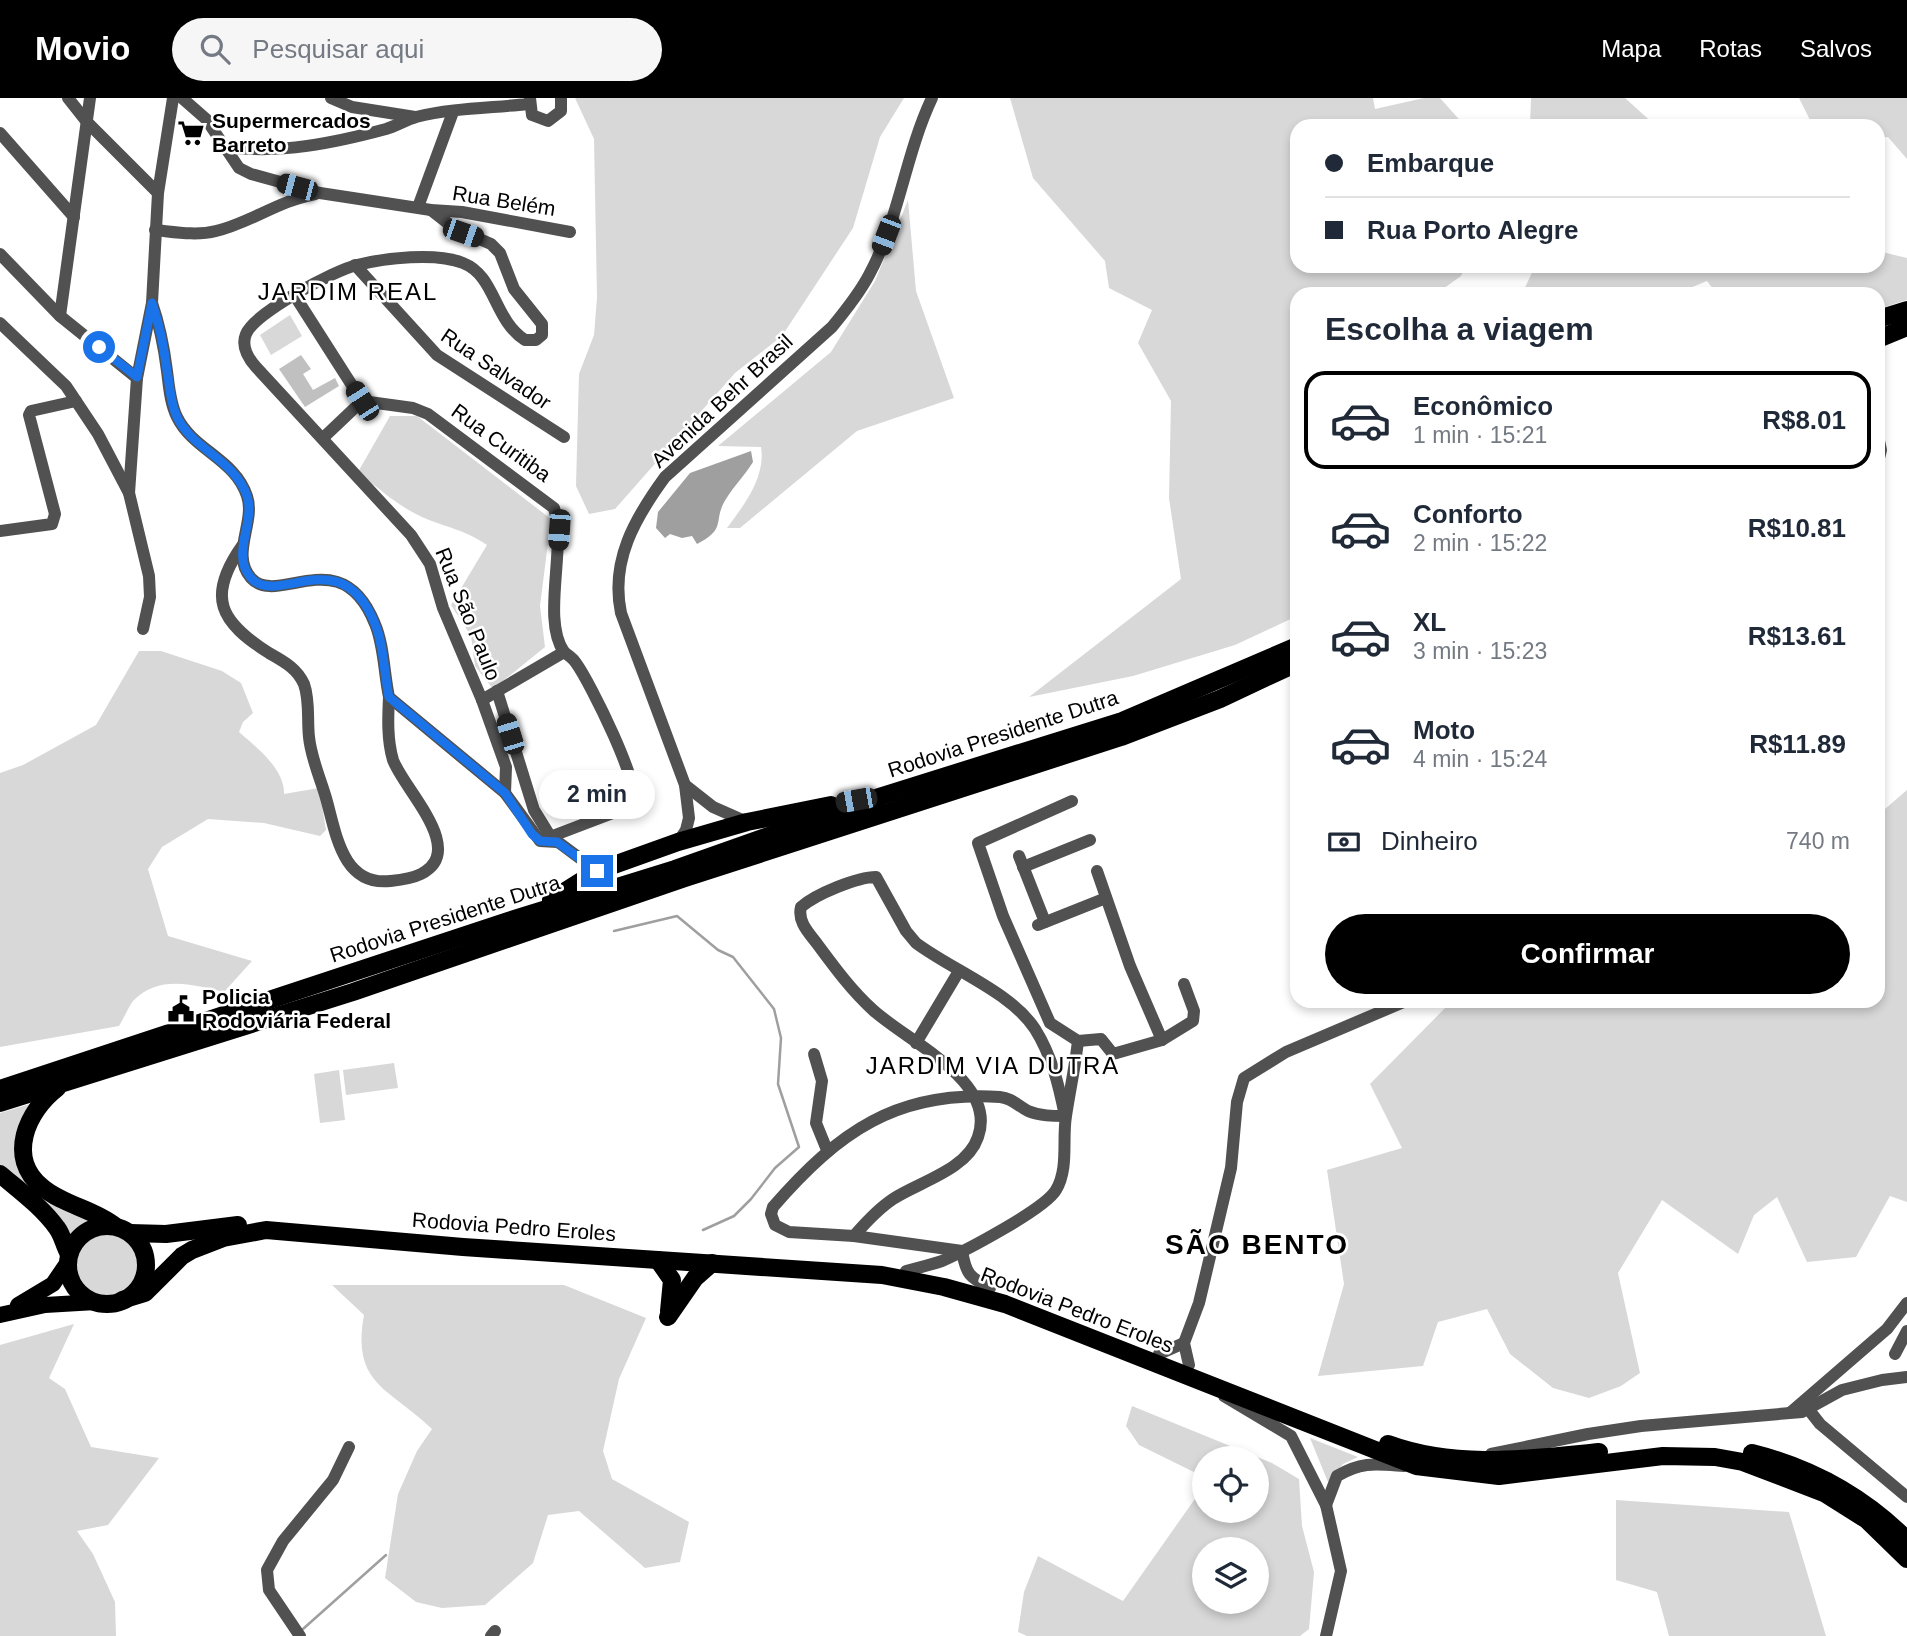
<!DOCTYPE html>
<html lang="pt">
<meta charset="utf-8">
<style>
:root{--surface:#fff;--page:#f6f6f7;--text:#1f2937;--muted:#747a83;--line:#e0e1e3;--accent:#000}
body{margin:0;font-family:Helvetica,sans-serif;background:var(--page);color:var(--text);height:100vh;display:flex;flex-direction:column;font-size:26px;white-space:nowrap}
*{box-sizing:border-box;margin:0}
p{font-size:23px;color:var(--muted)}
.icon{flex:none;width:38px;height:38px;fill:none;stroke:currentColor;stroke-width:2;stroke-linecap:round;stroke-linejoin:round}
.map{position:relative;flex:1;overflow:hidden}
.sheet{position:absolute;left:1290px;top:189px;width:595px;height:721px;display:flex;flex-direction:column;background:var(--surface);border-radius:21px;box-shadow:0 4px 10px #0003}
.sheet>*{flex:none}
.banner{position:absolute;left:1290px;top:21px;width:595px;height:154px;border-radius:21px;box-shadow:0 4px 10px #0003;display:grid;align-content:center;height:154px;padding:0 35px;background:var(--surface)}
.controls{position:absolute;left:1192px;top:1348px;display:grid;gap:14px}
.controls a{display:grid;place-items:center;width:77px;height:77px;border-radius:50%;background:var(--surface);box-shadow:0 4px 10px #0003;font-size:35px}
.end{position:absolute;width:32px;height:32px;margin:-16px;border:9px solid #1a73e8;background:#fff;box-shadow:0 0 0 4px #fff}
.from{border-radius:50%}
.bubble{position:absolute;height:49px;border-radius:24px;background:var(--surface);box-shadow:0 4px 10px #0003;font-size:23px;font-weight:600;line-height:49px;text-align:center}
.car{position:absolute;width:21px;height:42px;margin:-21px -10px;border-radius:9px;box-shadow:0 0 5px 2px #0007;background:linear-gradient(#222 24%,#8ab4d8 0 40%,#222 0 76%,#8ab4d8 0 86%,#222 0)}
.banner b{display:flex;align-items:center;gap:24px;height:66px;font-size:26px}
.banner b+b{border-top:2px solid var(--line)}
.banner i{width:18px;height:18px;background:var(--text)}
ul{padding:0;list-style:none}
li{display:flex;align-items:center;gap:21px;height:98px;margin:0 14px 10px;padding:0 21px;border:4px solid transparent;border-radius:21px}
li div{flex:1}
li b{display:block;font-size:26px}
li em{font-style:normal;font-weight:600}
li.current{border-color:var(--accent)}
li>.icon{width:63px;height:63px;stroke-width:1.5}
h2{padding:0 35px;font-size:32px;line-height:84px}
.pay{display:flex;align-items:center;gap:18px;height:77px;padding:0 35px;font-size:26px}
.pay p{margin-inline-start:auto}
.action{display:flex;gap:14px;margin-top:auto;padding:14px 35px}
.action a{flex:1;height:80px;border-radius:42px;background:var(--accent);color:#fff;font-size:28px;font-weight:600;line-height:80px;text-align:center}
header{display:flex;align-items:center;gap:42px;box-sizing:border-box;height:98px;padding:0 35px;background:var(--accent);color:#fff}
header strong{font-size:33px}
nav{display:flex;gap:38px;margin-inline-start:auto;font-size:24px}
.search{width:490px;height:63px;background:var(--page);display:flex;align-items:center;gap:18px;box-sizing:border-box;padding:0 24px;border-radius:38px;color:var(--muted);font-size:26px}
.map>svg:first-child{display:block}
.green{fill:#d8d8d8;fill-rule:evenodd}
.water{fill:#9f9f9f}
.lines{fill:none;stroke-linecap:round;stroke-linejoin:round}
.stream{stroke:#9f9f9f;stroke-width:2.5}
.building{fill:#c0c0c0}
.minor{stroke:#515151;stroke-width:12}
.major{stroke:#000;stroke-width:16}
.highway{stroke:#000;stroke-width:18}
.route{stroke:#1a73e8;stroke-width:9}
.labels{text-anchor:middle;stroke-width:5;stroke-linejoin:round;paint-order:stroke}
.poi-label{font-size:21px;font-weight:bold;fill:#000;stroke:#fff;text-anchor:start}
.street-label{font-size:21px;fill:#000;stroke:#fff}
.quarter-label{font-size:24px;letter-spacing:2px;fill:#000;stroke:#fff}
.district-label{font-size:28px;font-weight:bold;letter-spacing:2px;fill:#000;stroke:#fff}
</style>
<header>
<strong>Movio</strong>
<div class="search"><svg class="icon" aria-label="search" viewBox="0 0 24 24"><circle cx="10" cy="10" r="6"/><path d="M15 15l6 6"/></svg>Pesquisar aqui</div>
<nav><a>Mapa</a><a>Rotas</a><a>Salvos</a></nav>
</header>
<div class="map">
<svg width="1907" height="1538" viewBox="0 0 1907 1538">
<rect width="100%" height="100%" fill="#fff"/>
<!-- green -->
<g class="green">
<path d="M575 0H904L880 39 853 130 782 238 735 275 615 411 589 416 576 388 579 276 594 237 597 200 594 41Z"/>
<path d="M1010 0H1373L1375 11 1424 0H1440L1465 28H1297V168H1466L1461 178 1436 196H1297V518L1235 547 1133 578 1029 599 1181 481 1169 400 1171 303 1138 245 1152 212 1109 190 1105 163 1033 80Z"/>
<path d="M1531 0H1625L1656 28H1530Z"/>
<path d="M1799 0H1907V61L1888 39 1878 40V28H1813Z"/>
<path d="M908 102 916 193 954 300 857 333 740 430H727C744 407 766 379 761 349L718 348 831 254 875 183Z"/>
<path d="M1878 153 1907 160V202L1878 211V196H1717L1707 183 1675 196H1522L1535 168H1878Z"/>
<path d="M290 217 302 238 271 257 260 237Z"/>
<path d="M390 318H417L551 421 540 508 545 549 493 591 475 568 471 538 451 507 487 447C464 431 447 430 422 419 398 408 378 390 358 374Z"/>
<path d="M139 553H161L222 573 241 585 253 615 243 624 239 634C256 649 285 671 284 696L319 690 326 732 320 738 264 725 208 721 162 749 148 771 168 838 252 863 224 894C194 887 159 876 133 903 128 910 124 920 119 928L0 949V675L23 667 96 627Z"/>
<path d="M1907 692V1104L1890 1098 1856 1159 1807 1164 1777 1099 1754 1117 1738 1156 1662 1102 1618 1175 1640 1275 1621 1288 1589 1300 1553 1290 1510 1256 1487 1211 1438 1224 1423 1268 1318 1278 1344 1186 1327 1072 1402 1050 1370 986 1452 903H1878V717Z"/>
<path d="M394 965 398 990 346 997 343 972Z"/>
<path d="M339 972 345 1022 320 1025 314 976Z"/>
<path d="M37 1004 22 1071 97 1122 80 1130 68 1142 0 1069V1015Z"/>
<circle cx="107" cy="1167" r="32"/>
<path d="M332 1187H564L646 1220 619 1281 603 1353 612 1381 689 1424 680 1464 645 1470 579 1413 548 1417 533 1465 485 1507 442 1510 416 1504 385 1480 398 1396 417 1353 432 1331C390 1290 351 1287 364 1217Z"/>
<path d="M74 1226 49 1280 65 1291 91 1349 159 1360 108 1427 77 1433 93 1456 115 1504 116 1538H0V1247Z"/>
<path d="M1132 1308 1272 1365 1299 1381 1302 1428 1314 1474 1309 1531 1300 1538H1027L1018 1534 1024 1494 1038 1458 1123 1503 1204 1388V1412H1256V1360H1204V1379L1139 1347 1126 1328ZM1204 1451H1256V1503H1204Z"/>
<path d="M1310 1340 1358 1359 1343 1366 1328 1384Z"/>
<path d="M1616 1402 1789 1414 1826 1538H1669L1657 1494 1616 1482Z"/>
</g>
<!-- water -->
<path class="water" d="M751 353 753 364C745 377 734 388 726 401 712 423 728 430 697 446L692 438 682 440 670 436 665 440 656 430 658 414 690 375Z"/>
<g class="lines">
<!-- stream -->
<g class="stream">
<path d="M614 833 677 818 718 852 733 859 774 911 781 940 778 986 799 1049 775 1070 751 1101 734 1118 703 1132"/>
<path d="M303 1531 386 1457"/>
</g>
</g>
<!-- building -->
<path class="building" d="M301 257 311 271 303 276 313 292 335 280 339 288 305 309 279 271Z"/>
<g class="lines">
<!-- minor -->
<g class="minor">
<path d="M68 0 87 24 158 95"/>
<path d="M182 0 206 21 239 70 251 76 320 95 431 112 462 114 570 134"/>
<path d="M331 0 352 9 415 19"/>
<path d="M530 0 532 17 548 23 561 13V0"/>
<path d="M0 35 74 119"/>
<path d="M227 49C281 56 334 45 386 31 396 28 406 22 416 19 452 10 492 10 528 6"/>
<path d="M418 109 453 14"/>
<path d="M431 112 454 130 491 146 500 155 514 191 542 226V237L536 242H525C493 221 496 178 463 165 436 154 385 160 357 167 335 172 254 215 246 236 241 248 248 260 256 269L411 437 430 466 443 510 482 602 506 669 505 695"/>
<path d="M155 132C175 134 196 138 216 133 250 125 278 103 315 96"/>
<path d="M0 156 60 218 137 280"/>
<path d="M355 167 437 257 564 339"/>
<path d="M295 198 362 303 413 310 428 316 554 410C567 449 541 521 564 554"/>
<path d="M152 205C160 228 164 249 167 273 169 288 170 305 177 319 193 352 235 361 247 398 256 424 230 456 251 480 278 510 341 441 375 526 384 547 384 576 389 599L505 695 540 743 557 744"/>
<path d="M60 218 90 0"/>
<path d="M0 225 66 288 98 336 129 395 149 478 150 499 143 531"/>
<path d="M1878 338 1881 352 1878 364"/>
<path d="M323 340 362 303"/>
<path d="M129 395 137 280 152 205 158 95 173 0"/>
<path d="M0 433 52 426 55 416 29 317 31 313 76 303"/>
<path d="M242 448C206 499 220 524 269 555 283 563 297 570 304 586 310 603 307 621 309 639 311 660 320 679 326 700 336 735 342 788 390 783 400 782 411 781 421 776 468 752 404 692 393 662 387 642 388 619 389 599"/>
<path d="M497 593 534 712 550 738 597 773"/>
<path d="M482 602 564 554C568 557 573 560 576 565 590 584 642 689 634 707L542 742"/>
<path d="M685 687 713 709 747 724"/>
<path d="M678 744 686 732 689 720 685 687 621 515C610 463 635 420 665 379L832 229C846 212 859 196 869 177 899 122 905 57 932 0"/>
<path d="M1019 758 1045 824"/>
<path d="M1023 769 1090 742"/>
<path d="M1097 773 1130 868 1162 942"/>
<path d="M1038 827 1106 800"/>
<path d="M1078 943 1101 941 1113 956 1162 942 1193 923 1194 913 1184 886"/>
<path d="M916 945 959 873"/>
<path d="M814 956 822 983 816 1025 827 1052"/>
<path d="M854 1138C866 1124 878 1111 893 1101 919 1084 967 1072 978 1039 998 983 908 944 873 912 852 893 835 870 818 847 810 836 797 824 801 809 816 796 857 779 876 779L906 833 916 845C952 872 1011 894 1035 931 1052 958 1059 988 1065 1018"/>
<path d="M962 1153 854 1138 789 1134 775 1127 771 1116 773 1109C838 1034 897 992 1000 999 1012 1000 1018 1008 1028 1013 1040 1018 1053 1018 1065 1018"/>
<path d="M962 1153C966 1176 969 1179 990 1190"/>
<path d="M906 1173C918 1170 930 1167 942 1163 965 1153 1045 1111 1056 1092 1069 1070 1062 1042 1066 1018 1070 992 1075 969 1078 943L1050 925 1003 818 978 745 1072 703"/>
<path d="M1159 1256 1184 1245"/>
<path d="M1895 1256 1907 1233"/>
<path d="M1189 1267 1184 1245 1199 1205 1231 1070 1237 1004 1244 980 1286 954 1406 903"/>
<path d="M1224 1298 1291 1338 1326 1407 1341 1473 1326 1538"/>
<path d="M1809 1312 1820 1326 1907 1399"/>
<path d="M1791 1314 1887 1231 1907 1205"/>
<path d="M1491 1356 1588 1336 1641 1328 1802 1314 1842 1292 1882 1282 1907 1279"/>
<path d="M1326 1407 1337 1378C1362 1363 1377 1366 1404 1368"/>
<path d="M300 1538 269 1492 267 1472 283 1443 333 1382 349 1349"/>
<path d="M491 1538 495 1533"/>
</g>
<!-- major -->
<g class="major">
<path d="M18 1207 53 1186 68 1164"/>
<path d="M0 1217 45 1207 96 1204"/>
</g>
<!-- highway -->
<g class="highway">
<path d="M1878 221 1907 212"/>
<path d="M1878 241 1907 229"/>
<path d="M551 802 597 773 678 744 747 724 831 707"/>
<path d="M57 990C27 1013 6 1060 42 1089 63 1107 94 1111 115 1128"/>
<path d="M0 991 508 823 675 771 882 698 1122 623 1297 548"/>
<path d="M0 1005 353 894 685 780 1121 639 1220 601 1297 565"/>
<path d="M0 1076C20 1093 42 1109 57 1130 63 1138 64 1148 69 1156"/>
<circle cx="107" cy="1167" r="39"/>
<path d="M130 1135 166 1136 238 1127"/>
<path d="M658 1162 672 1182 669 1213"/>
<path d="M122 1202 145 1195 182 1158 192 1152 223 1140 266 1132 463 1149 882 1177 944 1189 1005 1206 1416 1368 1499 1378 1663 1358 1715 1359 1743 1364 1824 1395 1867 1422 1907 1461"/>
<path d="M668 1219 695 1180 712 1165"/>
<path d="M1388 1346C1456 1371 1528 1361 1599 1354"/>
<path d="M1752 1355C1812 1370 1863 1398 1907 1442"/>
</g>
</g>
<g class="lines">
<!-- route -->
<path class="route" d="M99 249 137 279 152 205C160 228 164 249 167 273 170 288 170 305 177 319 193 352 234 361 247 398 256 424 230 456 251 480 278 510 341 441 375 526 384 547 384 576 389 599L505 695 532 736 540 743 557 744 597 773"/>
</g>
<!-- icons -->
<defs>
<g id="supermarket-bare" transform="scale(2.1)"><path d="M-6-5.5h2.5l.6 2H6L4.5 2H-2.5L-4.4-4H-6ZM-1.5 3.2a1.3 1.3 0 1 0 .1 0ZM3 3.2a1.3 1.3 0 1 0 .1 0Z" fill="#000" stroke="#fff" stroke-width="2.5" paint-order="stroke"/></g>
<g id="civic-bare" transform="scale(2.1)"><path d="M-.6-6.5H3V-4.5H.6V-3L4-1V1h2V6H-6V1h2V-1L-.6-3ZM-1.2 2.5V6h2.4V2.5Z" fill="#000" stroke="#fff" stroke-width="2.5" paint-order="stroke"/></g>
</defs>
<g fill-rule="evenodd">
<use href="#supermarket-bare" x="191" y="35"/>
<use href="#civic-bare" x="181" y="911"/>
</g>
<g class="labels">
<!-- poi labels -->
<g class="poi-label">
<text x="212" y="30">Supermercados<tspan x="212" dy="24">Barreto</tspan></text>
<text x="202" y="906">Policia<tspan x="202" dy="24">Rodoviária Federal</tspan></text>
</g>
<!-- street labels -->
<g class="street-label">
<text transform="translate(504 103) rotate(9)" y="7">Rua Belém</text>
<text transform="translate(496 271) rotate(34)" y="7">Rua Salvador</text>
<text transform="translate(722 303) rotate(-43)" y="7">Avenida Behr Brasil</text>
<text transform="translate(501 345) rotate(36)" y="7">Rua Curitiba</text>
<text transform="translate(468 516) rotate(68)" y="7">Rua São Paulo</text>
<text transform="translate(1003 636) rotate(-18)" y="7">Rodovia Presidente Dutra</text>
<text transform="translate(445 821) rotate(-18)" y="7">Rodovia Presidente Dutra</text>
<text transform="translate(514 1129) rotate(4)" y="7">Rodovia Pedro Eroles</text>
<text transform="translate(1077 1212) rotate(21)" y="7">Rodovia Pedro Eroles</text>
</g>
<!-- quarter labels -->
<g class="quarter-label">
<text x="348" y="202">JARDIM REAL</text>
<text x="993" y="976">JARDIM VIA DUTRA</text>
</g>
<!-- district labels -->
<g class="district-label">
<text x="1257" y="1156">SÃO BENTO</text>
</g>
</g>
</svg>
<div class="controls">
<a><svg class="icon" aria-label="locate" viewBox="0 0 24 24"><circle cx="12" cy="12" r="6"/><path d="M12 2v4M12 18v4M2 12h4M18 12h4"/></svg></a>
<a><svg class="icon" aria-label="layers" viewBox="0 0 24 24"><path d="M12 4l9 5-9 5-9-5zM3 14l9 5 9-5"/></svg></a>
</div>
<i class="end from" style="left:99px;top:249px"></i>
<i class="end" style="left:597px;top:773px"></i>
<div class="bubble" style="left:539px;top:672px;width:116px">2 min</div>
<i class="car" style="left:297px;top:89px;rotate:285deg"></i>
<i class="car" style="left:463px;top:135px;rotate:109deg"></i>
<i class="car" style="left:886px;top:137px;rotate:201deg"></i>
<i class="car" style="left:362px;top:303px;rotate:327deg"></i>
<i class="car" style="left:559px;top:432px;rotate:184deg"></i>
<i class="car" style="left:510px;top:636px;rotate:343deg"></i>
<i class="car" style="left:856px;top:702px;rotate:260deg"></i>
<div class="banner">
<b><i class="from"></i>Embarque</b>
<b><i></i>Rua Porto Alegre</b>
</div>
<section class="sheet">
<h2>Escolha a viagem</h2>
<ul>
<li class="current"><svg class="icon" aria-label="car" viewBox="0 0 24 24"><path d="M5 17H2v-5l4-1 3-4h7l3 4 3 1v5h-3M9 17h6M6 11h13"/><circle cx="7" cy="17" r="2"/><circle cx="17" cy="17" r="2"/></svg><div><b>Econômico</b><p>1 min · 15:21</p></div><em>R$8.01</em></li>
<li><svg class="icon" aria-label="car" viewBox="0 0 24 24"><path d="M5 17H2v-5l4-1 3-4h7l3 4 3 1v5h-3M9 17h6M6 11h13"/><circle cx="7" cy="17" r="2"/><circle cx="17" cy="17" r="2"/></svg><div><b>Conforto</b><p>2 min · 15:22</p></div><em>R$10.81</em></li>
<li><svg class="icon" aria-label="car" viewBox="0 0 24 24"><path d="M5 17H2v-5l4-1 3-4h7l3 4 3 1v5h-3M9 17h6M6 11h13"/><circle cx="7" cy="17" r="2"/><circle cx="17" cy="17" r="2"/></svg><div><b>XL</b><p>3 min · 15:23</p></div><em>R$13.61</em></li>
<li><svg class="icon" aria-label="car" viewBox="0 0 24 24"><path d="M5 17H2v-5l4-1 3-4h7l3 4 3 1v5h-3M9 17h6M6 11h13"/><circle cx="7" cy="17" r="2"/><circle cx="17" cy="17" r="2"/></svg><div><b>Moto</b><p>4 min · 15:24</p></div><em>R$11.89</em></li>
</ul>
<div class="pay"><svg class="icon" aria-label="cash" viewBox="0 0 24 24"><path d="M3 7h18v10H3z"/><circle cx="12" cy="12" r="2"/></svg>Dinheiro<p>740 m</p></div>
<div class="action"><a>Confirmar</a></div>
</section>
</div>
